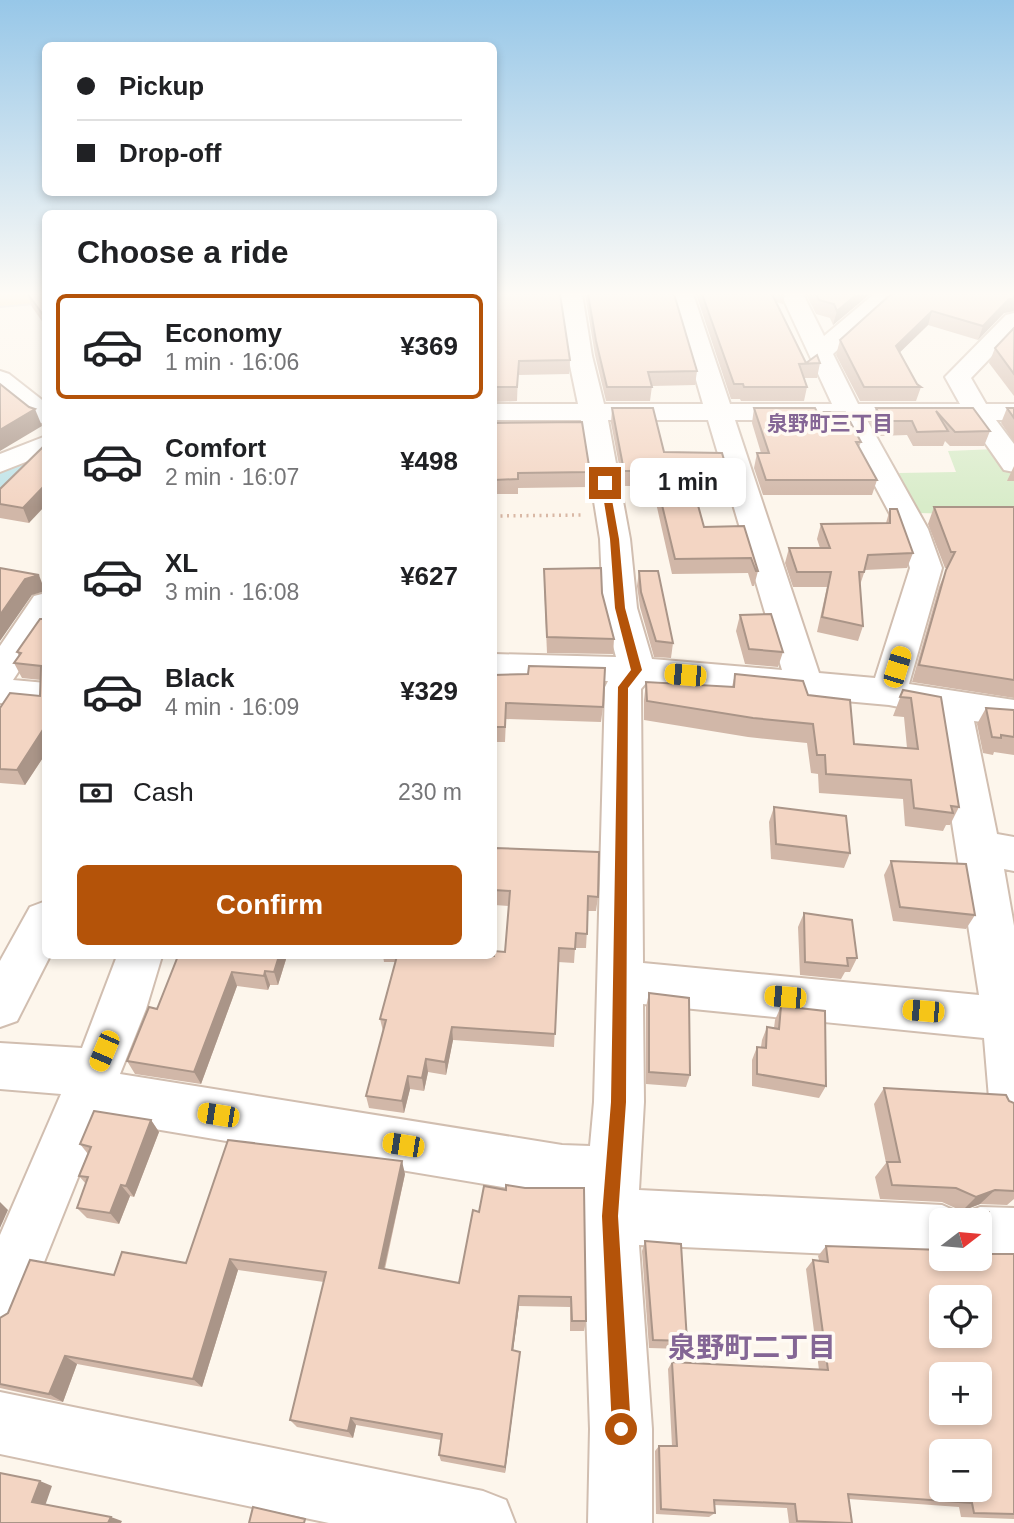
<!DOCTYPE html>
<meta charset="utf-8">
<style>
:root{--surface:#fff;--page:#f2f2f2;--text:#202124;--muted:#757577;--line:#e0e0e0;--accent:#b45309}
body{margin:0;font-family:Helvetica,"Noto Sans JP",sans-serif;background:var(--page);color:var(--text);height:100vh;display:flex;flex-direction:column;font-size:26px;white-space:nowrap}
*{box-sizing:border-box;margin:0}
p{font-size:23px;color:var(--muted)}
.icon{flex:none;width:38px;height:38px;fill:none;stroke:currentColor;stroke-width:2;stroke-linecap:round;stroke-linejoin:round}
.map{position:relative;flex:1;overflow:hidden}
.drawer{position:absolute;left:42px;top:210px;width:455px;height:749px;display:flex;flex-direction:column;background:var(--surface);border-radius:10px;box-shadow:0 4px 10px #0003}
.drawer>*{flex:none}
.top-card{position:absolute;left:42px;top:42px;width:455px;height:154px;border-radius:10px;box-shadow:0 4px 10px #0003;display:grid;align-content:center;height:154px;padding:0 35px;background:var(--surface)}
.needle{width:46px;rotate:74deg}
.controls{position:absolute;left:929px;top:1208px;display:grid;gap:14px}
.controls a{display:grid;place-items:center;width:63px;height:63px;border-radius:10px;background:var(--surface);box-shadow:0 4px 10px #0003;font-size:35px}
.end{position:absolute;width:32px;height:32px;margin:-16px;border:9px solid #b45309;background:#fff;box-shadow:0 0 0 4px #fff}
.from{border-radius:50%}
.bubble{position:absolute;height:49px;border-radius:10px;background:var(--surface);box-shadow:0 4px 10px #0003;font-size:23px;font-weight:700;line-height:49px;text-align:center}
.car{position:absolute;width:21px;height:42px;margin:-21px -10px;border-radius:9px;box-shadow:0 0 5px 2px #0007;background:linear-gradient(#f5c518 24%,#345 0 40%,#f5c518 0 76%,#345 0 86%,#f5c518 0)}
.top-card b{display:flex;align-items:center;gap:24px;height:66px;font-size:26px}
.top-card b+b{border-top:2px solid var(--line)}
.top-card i{width:18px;height:18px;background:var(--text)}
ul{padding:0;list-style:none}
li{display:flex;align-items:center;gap:21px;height:105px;margin:0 14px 10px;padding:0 21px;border:4px solid transparent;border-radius:10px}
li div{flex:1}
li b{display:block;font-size:26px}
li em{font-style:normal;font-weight:700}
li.current{border-color:var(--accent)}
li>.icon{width:63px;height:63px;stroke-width:1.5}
h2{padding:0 35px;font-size:32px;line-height:84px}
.pay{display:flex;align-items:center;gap:18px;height:77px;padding:0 35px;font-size:26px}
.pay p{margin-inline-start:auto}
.cta{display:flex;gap:14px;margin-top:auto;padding:14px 35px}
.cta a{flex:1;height:80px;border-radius:10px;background:var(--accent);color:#fff;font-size:28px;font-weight:700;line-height:80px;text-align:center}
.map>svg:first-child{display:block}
.green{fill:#d8ecc9}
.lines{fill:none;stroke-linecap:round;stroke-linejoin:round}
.river{fill:#bfe3e8;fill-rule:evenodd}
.minor-casing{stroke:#d1beb0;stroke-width:4}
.major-casing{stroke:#dad1cd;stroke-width:4}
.path{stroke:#d9b8a5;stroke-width:3.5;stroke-dasharray:2 4.5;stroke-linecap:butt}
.minor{fill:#fff;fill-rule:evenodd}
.major{fill:#fbd9a5;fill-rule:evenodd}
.wall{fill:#d1b7a8;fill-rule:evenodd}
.shaded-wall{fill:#aa9588}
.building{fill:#f3d5c3;stroke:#aa9588;stroke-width:2;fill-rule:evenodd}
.route{fill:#b45309}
.labels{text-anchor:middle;stroke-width:7;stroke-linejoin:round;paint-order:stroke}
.far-neighbourhood-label{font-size:21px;font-weight:bold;fill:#846695;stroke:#fffaf3}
.near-neighbourhood-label{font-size:28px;font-weight:bold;fill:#846695;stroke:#fffaf3}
</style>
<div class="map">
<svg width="1014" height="1523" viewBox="0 0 1014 1523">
<rect width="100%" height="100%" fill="#fdf6ec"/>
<!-- green -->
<path class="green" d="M996 449 1014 476V515L917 513 899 473 956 472 948 451Z"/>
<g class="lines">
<!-- river -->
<path class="river" d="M46 441V467C23 476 25 493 0 500V461L6 454Z"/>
<!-- minor casing -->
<g class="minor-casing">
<g id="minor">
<path d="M560 294H582L592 356 604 404H703L671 294H693L730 404H832L781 294H803L824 336 874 294H898L833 354 858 404H960L945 377 1006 315 1014 313V333L971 378 986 404H1014V420H996L1014 444V472L1004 470 969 420H867L928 529 942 568 909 684 1014 700V726L974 721 997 834 1014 837V871L1004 869 1014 926V1122L996 1115 989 1098 984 1038 643 1004 644 1102 639 1190 942 1205 962 1214 980 1207 1014 1208V1262L980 1261 972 1258H980V1220H942V1258H945L942 1259 639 1245 652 1429V1523H588L590 1429 583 1216 585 1198 562 1197 101 1120 20 1322 0 1331V1235L61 1094 0 1089V1043L82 1048 117 956H162L146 1009 120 1074 562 1145 590 1146 594 1102 605 687 608 681 494 678V654L616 657 603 608 600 539 581 420H494V404H578L568 356ZM608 420H708L782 670 652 659 637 608 630 539ZM735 420H840L898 529 910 568 875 678 819 673ZM646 683 889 705 935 714 979 995 643 963 641 689Z"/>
<path d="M0 371 9 374 46 403V424L37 422 0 392Z"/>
<path d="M46 436V454L0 472V454Z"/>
<path d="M46 593V630L13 680 46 683V709L0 703V646L34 596Z"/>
<path d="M46 901V956H50L17 1021 0 1027V961L30 907Z"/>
<path d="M0 1392 483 1491 506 1500 515 1523H329L0 1454Z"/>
</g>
</g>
<!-- major casing -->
<g class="major-casing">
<path id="major" d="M0 294H46V302L0 306Z"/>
</g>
<!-- path -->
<path class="path" d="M494 516 581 515"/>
<!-- minor -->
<use href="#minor" class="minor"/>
<!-- major -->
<use href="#major" class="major"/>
</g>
<!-- wall -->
<g class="wall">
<path d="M27 294H46V327L32 307Z"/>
<path d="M494 294 570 360 569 374 518 375 517 401 494 402Z"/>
<path d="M585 294H674L697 371 695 385 652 386 650 401H606L595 355Z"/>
<path d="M696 294H785L783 304 776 302 806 363H820L817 378H804L807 387 804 401H741L740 399H731Z"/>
<path d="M806 294H870L833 325 830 318 816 314Z"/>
<path d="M891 294H1014V311L1004 313 978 340 928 325 900 352 917 384 921 387 916 401H860L836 355 840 340Z"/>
<path d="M1014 328V396L989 363 995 348Z"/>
<path d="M612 408 664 452 730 480 728 495H695L704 527 744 526 758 571 754 586H752L748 573 672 574 654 494H652L650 486H623L611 423Z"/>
<path d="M754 408 817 412 861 442 859 447 877 480 872 495H763L754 468 757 453H761L752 423Z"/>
<path d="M876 408H973L990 431 984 446H950L945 441 943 446H913L907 435 879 436 871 423Z"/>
<path d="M1007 408H1014V442L1001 423Z"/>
<path d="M494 435 590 472 589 487 518 488V494H494Z"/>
<path d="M46 444 29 523 0 518V489Z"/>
<path d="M1014 466V481H1007Z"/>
<path d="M934 507H1014V698L912 682 939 587 947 568H945L928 524Z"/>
<path d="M890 509 913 553 907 568 865 570 860 585 863 626 858 641 817 632 827 587H793L785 563 789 548H820L817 539 821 524 886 523Z"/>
<path d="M544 569 602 593 614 639 613 654 547 653 544 584Z"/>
<path d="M639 571 673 643 671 658 654 657 640 607 637 586Z"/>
<path d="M740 615 783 652 778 667 745 664 736 631Z"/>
<path d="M46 619V753L25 785 0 783V708L40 696 41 680 22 678 14 663 19 656 17 652Z"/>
<path d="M528 674 603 707 601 722 506 719 505 742H494V675Z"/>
<path d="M735 674 808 695 854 744 907 748 904 717 893 716 903 690 941 697 959 807 950 825H946L943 831 905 826 903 799 819 793 818 774 811 773 807 743 748 737 644 720V700L646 682 732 687Z"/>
<path d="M986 708 1014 710V755L994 752 993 755 983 753 977 724Z"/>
<path d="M774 807 850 853 844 868 771 859 769 822Z"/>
<path d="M494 848 598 897 596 911H588L586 948H575L574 963 558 962 554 1047 453 1040 446 1075 428 1072 424 1091 410 1089 404 1113 369 1108 366 1096 383 1031 380 1019 395 962H384L383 956H494L505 952 509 906 494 905Z"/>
<path d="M891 861 975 915 966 929 893 921 884 875Z"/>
<path d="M804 913 857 958 850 972H845L841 979 800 975 798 927Z"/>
<path d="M178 956H287L278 985H270L268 990 237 986 201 1084 135 1074 127 1061 157 1009Z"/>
<path d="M649 993 690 1075 686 1087 646 1084V1007Z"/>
<path d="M781 1006 826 1086 819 1098 752 1086V1060L757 1047H761L762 1040 767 1027 774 1028 775 1020Z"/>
<path d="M884 1088 1009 1101 1014 1103V1199L1007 1205 980 1204 962 1211 942 1202 880 1199 875 1177 886 1163 874 1104Z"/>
<path d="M151 1120 159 1132 134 1197 130 1196 119 1224 87 1218 77 1208 86 1184 79 1176 88 1154 80 1144Z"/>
<path d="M405 1174 385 1269 459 1283 479 1212 506 1190 586 1321 584 1331H570V1307L519 1306 513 1350 520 1352 519 1361 505 1473 441 1461 439 1455 441 1440 356 1425 353 1438 297 1427 290 1420 324 1282 238 1270 202 1387 77 1364 63 1402 0 1388V1318L114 1275 186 1263Z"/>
<path d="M955 1212H989V1245L984 1250 991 1254H1014V1519L961 1517 959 1507 849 1499 852 1523H789L787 1508 714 1505 715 1513 709 1517 656 1514 655 1451 659 1446H672L668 1369 672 1362 819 1370 806 1269 813 1260H819L818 1256 826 1246 942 1250V1258H980V1220H948ZM942 1297H980V1335H942ZM942 1374H980V1412H942ZM942 1451H980V1489H942Z"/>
<path d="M645 1241 687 1341 683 1349 649 1348 642 1251Z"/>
</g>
<!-- shaded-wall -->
<g class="shaded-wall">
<path d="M857 294H870L833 325 837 311Z"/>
<path d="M1009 299H1014V311L1004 313 978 340 983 326Z"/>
<path d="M932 311 928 325 892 360 896 346Z"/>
<path d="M35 409 42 426 0 451V430Z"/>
<path d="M46 484V505L29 523 23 508Z"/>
<path d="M39 575 45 591 32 595 0 641V615L25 579Z"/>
<path d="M46 725V753L25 785 17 770Z"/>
<path d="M279 956H287L278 985 274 972Z"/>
<path d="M265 971 270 985 268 990 264 976Z"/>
<path d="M232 972 237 986 201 1084 194 1072Z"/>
<path d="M452 1027 453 1040 446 1075 445 1062Z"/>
<path d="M426 1059 428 1072 424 1091 422 1078Z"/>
<path d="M408 1076 410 1089 404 1113 402 1101Z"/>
<path d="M151 1120 159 1132 134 1197 126 1186Z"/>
<path d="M402 1161 405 1174 382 1278 379 1268Z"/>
<path d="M121 1185 130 1196 119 1224 110 1213Z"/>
<path d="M995 1190 980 1204 962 1211 976 1197Z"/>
<path d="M0 1202 8 1210 0 1228Z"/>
<path d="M230 1259 238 1270 202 1387 193 1379Z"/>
<path d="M519 1296V1306L512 1359V1350Z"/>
<path d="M520 1352 519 1361 505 1473V1467Z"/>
<path d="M65 1356 77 1364 63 1402 49 1394Z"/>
<path d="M351 1418 356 1425 353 1438 348 1431Z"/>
<path d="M40 1481 52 1486 45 1506 32 1502Z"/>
<path d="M111 1517 122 1521 121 1523H108Z"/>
</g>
<!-- building -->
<g class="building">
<path d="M28 294H46V319Z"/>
<path d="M494 294H560L570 360 519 361 517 387H494V334H495Z"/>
<path d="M588 294H674L697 371 648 372 652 387H607L596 341Z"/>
<path d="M702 294H772L806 363 817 355 820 363 799 364 807 387H744L743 384H734Z"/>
<path d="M816 294H857L837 311 834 304 819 300Z"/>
<path d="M891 294H1014V299H1009L983 326 932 311 896 346 917 384 921 387H864L840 340Z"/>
<path d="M1014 328V374L995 348Z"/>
<path d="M0 384 29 407 35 409 0 430Z"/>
<path d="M612 408H653L664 452 722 453 730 480H691L704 527 744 526 758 571H756L751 558 675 559 656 480H654L652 471H624Z"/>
<path d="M754 408H815L817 412H845L861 442H856L877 480H766L757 453H769Z"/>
<path d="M876 408H973L990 431 955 432 936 411 948 431 917 432 912 421H883Z"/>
<path d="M1007 408H1014V418Z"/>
<path d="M582 422 590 472 518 473V479L494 480V435L496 423Z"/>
<path d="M46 444V484L23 508 0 504V489Z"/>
<path d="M934 507H1014V680L919 665 946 570 955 552H951Z"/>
<path d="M890 509H897L913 553 868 555 864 572H859L863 626 822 617 831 572H797L789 548H830L821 524 890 523Z"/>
<path d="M0 568 39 575 25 579 0 615Z"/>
<path d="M601 568 602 593 614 639 547 637 544 569Z"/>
<path d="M639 571H658L673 643 656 641 641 592Z"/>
<path d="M771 614 783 652 749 649 740 615Z"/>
<path d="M40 619H46V725L17 770 0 769V708L10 693 40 696 41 666 14 663 21 653 17 652Z"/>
<path d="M529 666 605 668 603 707 506 703 505 727H494V675L528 674Z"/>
<path d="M735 674 803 681 808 695 850 700 854 744 918 749 911 698 900 697 903 690 941 697 959 807 951 806 953 813 914 808 911 780 826 774 825 755H817L813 724 753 718 647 701 646 682 734 687Z"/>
<path d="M986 708 1014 710V737L1001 735V738L992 737Z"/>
<path d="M774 807 846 816 850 853 776 844Z"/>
<path d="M494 848 599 852 598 897 588 896 587 934 576 933 575 949 559 948 555 1034 452 1027 445 1062 426 1059 422 1078 408 1076 402 1101 366 1096 386 1020 380 1019 397 956H494V951L505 952 510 891 494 890Z"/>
<path d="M891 861 966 864 975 915 900 907Z"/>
<path d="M804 913 852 920 857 958H847L848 966 805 962Z"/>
<path d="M178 956H279L274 972 265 971 264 976 232 972 194 1072 127 1061 149 1007 157 1009Z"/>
<path d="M649 993 689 998 690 1075 649 1072Z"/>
<path d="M781 1006 825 1011 826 1086 757 1074V1047L766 1048 767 1027 779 1029Z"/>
<path d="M884 1088 1006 1095 1009 1101 1014 1103V1191L995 1190 976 1197 956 1188 892 1185 887 1162H900Z"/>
<path d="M94 1111 151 1120 126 1186 121 1185 110 1213 77 1208 88 1177 79 1176 91 1147 80 1144Z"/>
<path d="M228 1140 402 1161 379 1268 459 1283 473 1210 479 1212 484 1186 506 1190V1185L525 1188H584L586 1321H572L571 1297 519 1296 512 1350 520 1352 505 1467 439 1455 442 1434 351 1418 348 1431 290 1420 326 1272 230 1259 193 1379 65 1356 49 1394 0 1384V1318L8 1313 30 1260 114 1275 122 1252 186 1263Z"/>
<path d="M955 1212H989V1245L981 1248 991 1254H1014V1514L974 1513 972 1503 848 1494 852 1523 797 1521 795 1504 714 1500 715 1513 661 1509 659 1446H677L672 1362 828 1370 813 1260 828 1262 826 1246 942 1250V1258H980V1220H955ZM942 1297H980V1335H942ZM942 1374H980V1412H942ZM942 1451H980V1489H942Z"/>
<path d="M645 1241 681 1244 687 1341 653 1340Z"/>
<path d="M0 1473 40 1481 32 1502 111 1517 108 1523H0Z"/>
<path d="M253 1507 305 1519 304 1523H249Z"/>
</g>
<!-- sky -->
<linearGradient id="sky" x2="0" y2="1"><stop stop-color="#97c7e8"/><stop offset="0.58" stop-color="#fefbf6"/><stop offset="1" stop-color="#fefbf6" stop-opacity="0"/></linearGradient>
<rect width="1014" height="507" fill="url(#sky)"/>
<!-- route -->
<path class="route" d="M605 480 609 483 619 539 625 608 642 670 628 688 626 1102 618 1216 631 1429 628 1436 621 1438 615 1436 612 1429 602 1216 611 1102 618 687 631 670 615 608 610 539 601 483Z"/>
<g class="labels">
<!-- far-neighbourhood labels -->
<g class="far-neighbourhood-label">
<text x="830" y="431">泉野町三丁目</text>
</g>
<!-- near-neighbourhood labels -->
<g class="near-neighbourhood-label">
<text x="752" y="1357">泉野町二丁目</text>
</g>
</g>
</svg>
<div class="controls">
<a><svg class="needle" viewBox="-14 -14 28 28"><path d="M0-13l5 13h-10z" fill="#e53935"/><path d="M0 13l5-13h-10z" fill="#757577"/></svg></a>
<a><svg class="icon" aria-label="locate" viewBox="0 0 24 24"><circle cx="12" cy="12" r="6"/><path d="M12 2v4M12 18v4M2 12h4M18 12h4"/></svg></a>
<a>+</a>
<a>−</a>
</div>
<i class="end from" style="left:621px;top:1429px"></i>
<i class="end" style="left:605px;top:483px"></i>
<div class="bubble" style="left:630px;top:458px;width:116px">1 min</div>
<i class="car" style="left:897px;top:667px;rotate:17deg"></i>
<i class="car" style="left:685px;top:675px;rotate:275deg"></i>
<i class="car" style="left:785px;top:997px;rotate:275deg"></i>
<i class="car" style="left:923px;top:1011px;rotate:275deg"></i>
<i class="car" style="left:104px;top:1051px;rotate:203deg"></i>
<i class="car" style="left:218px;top:1115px;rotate:279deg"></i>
<i class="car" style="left:403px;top:1145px;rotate:279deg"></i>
<div class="top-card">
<b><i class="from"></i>Pickup</b>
<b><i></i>Drop-off</b>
</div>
<section class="drawer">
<h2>Choose a ride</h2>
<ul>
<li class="current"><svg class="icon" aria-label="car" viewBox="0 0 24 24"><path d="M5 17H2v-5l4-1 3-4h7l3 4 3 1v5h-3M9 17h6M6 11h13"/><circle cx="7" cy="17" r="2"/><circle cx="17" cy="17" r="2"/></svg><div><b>Economy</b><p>1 min · 16:06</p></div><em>¥369</em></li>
<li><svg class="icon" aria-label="car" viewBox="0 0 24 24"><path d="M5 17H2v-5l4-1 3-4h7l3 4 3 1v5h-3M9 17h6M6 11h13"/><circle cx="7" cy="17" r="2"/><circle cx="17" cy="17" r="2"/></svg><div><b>Comfort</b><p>2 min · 16:07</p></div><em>¥498</em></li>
<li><svg class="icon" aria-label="car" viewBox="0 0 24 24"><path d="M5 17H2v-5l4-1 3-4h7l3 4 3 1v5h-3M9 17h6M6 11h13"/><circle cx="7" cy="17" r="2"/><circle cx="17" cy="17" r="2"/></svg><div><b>XL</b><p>3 min · 16:08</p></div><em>¥627</em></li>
<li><svg class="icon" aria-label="car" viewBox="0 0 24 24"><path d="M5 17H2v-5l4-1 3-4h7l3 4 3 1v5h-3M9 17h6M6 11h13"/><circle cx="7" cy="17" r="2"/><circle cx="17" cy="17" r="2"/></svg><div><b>Black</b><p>4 min · 16:09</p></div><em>¥329</em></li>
</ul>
<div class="pay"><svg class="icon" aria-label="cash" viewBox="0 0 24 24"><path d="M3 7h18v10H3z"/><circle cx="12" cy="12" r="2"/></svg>Cash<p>230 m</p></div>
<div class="cta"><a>Confirm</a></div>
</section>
</div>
